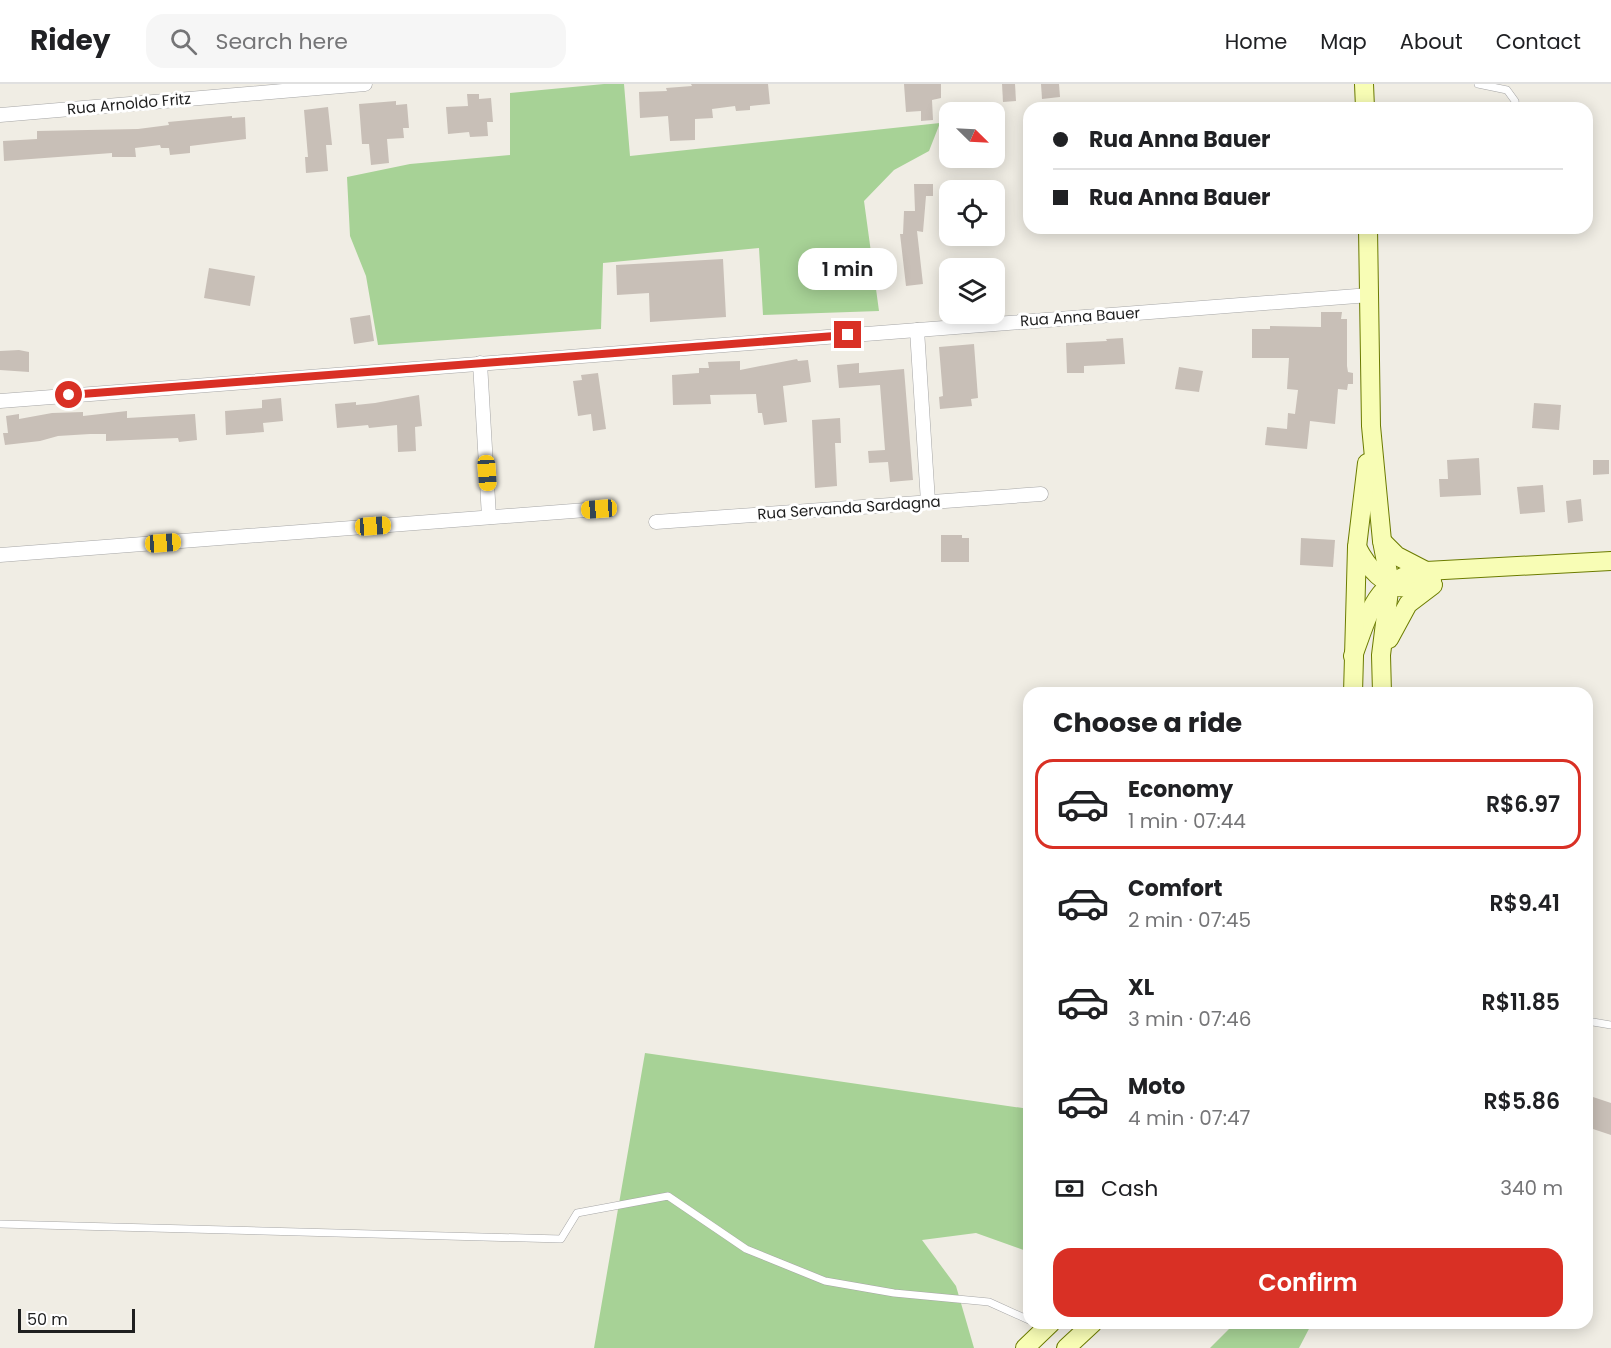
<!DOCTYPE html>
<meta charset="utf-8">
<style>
:root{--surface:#fff;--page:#f6f6f6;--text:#202124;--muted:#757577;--line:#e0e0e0;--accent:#d93025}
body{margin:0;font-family:Poppins,sans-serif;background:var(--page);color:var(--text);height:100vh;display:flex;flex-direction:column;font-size:22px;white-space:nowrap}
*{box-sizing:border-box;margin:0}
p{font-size:20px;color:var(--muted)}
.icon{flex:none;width:33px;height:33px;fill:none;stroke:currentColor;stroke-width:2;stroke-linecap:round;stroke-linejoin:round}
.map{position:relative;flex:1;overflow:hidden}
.details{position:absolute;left:1023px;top:603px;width:570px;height:642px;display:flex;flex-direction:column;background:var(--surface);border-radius:18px;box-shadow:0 3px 15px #0003}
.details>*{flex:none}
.hud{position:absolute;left:1023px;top:18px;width:570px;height:132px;border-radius:18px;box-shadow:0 3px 15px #0003;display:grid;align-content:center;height:132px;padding:0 30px;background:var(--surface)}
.needle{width:39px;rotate:114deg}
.controls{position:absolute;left:939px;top:18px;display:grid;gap:12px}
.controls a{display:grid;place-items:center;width:66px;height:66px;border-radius:12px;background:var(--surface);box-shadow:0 3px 15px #0003;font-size:30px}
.scale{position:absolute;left:18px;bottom:15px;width:117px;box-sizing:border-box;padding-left:6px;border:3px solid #1f1f1f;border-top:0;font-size:16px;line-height:21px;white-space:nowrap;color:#1f1f1f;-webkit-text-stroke:4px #fff;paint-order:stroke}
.end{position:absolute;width:27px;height:27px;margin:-14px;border:8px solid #d93025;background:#fff;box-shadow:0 0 0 3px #fff}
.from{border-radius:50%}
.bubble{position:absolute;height:42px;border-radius:18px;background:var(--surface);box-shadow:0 3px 15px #0003;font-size:20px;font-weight:600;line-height:42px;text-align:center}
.car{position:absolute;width:18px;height:36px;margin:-18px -9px;border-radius:8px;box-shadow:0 0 4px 2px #0007;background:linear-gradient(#f5c518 24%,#345 0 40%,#f5c518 0 76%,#345 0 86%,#f5c518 0)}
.hud b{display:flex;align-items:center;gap:21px;height:57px;font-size:22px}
.hud b+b{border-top:2px solid var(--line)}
.hud i{width:15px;height:15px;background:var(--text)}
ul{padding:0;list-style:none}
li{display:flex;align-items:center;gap:18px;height:90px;margin:0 12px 9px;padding:0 18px;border:3px solid transparent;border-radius:18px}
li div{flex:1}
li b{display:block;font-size:22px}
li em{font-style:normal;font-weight:600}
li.current{border-color:var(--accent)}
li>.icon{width:54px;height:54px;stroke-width:1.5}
h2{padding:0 30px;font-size:27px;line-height:72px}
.pay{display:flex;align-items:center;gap:15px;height:66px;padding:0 30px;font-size:22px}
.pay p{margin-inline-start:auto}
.primary-button{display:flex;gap:12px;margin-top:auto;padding:12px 30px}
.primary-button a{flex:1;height:69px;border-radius:18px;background:var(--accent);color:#fff;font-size:24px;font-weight:600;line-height:69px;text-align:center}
header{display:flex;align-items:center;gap:36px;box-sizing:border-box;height:84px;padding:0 30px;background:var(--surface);border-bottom:2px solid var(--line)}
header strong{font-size:28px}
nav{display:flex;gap:33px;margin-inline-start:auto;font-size:21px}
.search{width:420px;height:54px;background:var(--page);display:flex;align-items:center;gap:15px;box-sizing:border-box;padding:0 21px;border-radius:18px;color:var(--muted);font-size:22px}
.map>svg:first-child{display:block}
.forest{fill:#a7d296}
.building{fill:#c8bfb7}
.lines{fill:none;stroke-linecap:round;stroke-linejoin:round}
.service-casing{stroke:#a6a6a6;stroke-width:8}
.minor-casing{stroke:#a6a6a6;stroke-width:15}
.secondary-casing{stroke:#6c7c00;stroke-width:20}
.service{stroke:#fff;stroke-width:7}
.minor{stroke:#fff;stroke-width:14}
.secondary{stroke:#f8fdb5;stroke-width:18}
.route{stroke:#d93025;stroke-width:8}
.labels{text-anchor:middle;stroke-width:6;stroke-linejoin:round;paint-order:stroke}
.street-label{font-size:15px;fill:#1f1f1f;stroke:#fff}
</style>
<header>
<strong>Ridey</strong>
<div class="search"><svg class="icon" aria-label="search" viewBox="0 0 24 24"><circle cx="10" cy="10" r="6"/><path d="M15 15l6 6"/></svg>Search here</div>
<nav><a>Home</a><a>Map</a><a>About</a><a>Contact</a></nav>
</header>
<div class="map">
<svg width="1611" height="1264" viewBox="0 0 1611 1264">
<rect width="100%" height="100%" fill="#f0ede4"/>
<!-- forest -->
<g class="forest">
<path d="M604 0H624L630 72 940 39 929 67 894 86 864 117 879 227 763 231 759 164 603 179 601 245 378 261 366 192 350 152 347 93 410 80 510 71V9Z"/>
<path d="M645 969 1029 1025V1168L976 1149 922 1156 956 1202 974 1264H594Z"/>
<path d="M1235 1239H1312L1299 1264H1210Z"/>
</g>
<!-- building -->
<g class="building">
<path d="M691 0H768L770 20 750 22V26L736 27 735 22 712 25 713 34 695 35V56L670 57 668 32 640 34 639 8 667 7 666 4 692 2Z"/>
<path d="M904 0H941V14L932 16 933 36 921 37V27L906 28Z"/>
<path d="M1002 0H1015L1016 17 1003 18Z"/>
<path d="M1041 0H1059L1060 13 1042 15Z"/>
<path d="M467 10H479V15L491 14 493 38H487L488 52 470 53 469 48 448 50 446 23 468 22Z"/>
<path d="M396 17V21L407 20 409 44H403L404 54 387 55 389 79 371 81 369 60H362L359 20Z"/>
<path d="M328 23 332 61H326L328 87 306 89 305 73H308L304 26Z"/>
<path d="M232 32V34L245 33 246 55 190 62V69L170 71 169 64H161L160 61 135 64 136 73H112V69L4 77 3 57 37 55V47L138 45 169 41 168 38Z"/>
<path d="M914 100H933V112H926L923 148 917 147 923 200 906 202 900 150H903L904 127H915Z"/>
<path d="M723 175 726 233 650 238 649 209 617 211 616 181Z"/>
<path d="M209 184 255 192 250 222 204 214Z"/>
<path d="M1321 228H1342L1341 235H1347V282L1348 288 1353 289V300H1348L1347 306 1338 305 1335 340 1310 337 1307 365 1265 361 1267 343 1287 345 1288 329 1295 330 1298 306 1287 305 1289 274H1252V245H1270V242L1321 243Z"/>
<path d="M370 231 374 257 354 260 350 234Z"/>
<path d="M1123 254 1125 280 1084 282V289H1067L1066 259 1107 257 1106 255Z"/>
<path d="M974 260 978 314 971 315 972 322 940 325 939 313 943 312 939 263Z"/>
<path d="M19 266 29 268V288L0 286V267Z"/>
<path d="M797 275 798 277 808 276 811 298 783 302 787 338 764 341 762 329H758L756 310 710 311 711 320 673 321 672 291 699 289V284H709L708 278 740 277V286Z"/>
<path d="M859 279V289L904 285 913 396 890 398 888 378 869 379 868 367 885 366 880 301 839 304 837 281Z"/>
<path d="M1179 283 1203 287 1199 308 1175 305Z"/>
<path d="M598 289 606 345 593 347 591 330 578 332 573 297 582 296 581 291Z"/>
<path d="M419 311 422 342 415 343 416 367 398 368 397 341 369 344 368 341 337 344 335 320 356 318V321L375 319Z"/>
<path d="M281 314 283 337 263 339 264 348 226 351 225 327 262 324V316Z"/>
<path d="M1534 319 1561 321 1559 346 1532 344Z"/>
<path d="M127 327V334L195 330 197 356 179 358 178 354 106 357V350H90L58 352 40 357 5 361 3 349H8L6 332 19 330V335L52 329 83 328V332Z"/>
<path d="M840 334 841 359H835L837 402 815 404 812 336Z"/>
<path d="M1479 374 1481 411 1440 413 1439 395H1448L1447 376Z"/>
<path d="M1593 376H1609V390L1593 391Z"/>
<path d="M1543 401 1545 428 1520 430 1517 403Z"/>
<path d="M1581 415 1583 437 1568 439 1566 417Z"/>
<path d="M941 451H962V454H969V478H941Z"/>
<path d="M1301 454 1335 456 1333 483 1300 481Z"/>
<path d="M1587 1011 1611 1019V1051L1587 1043Z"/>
</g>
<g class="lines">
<!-- service casing -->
<g class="service-casing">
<g id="service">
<path d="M1478 0 1507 6 1515 17"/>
<path d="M1587 937 1611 941"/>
<path d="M0 1140 561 1155 577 1129 668 1112 746 1165 825 1197 894 1209 989 1218 1029 1236"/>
</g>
</g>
<!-- minor casing -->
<g class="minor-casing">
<g id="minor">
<path d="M0 31 365 0"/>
<path d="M917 246 928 418"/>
<path d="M480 279 489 433"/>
<path d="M0 317 1370 211"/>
<path d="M656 438 1041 410"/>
<path d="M0 471 599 425"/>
</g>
</g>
<!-- secondary casing -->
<g class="secondary-casing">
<g id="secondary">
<path d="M1364 0 1365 24"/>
<path d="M1368 144 1371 342 1382 457 1390 499 1381 571 1382 609"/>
<path d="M1382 457 1397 472 1426 487"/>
<path d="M1357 463C1366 481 1386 507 1409 503 1416 502 1425 498 1432 496"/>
<path d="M1389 555 1408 520 1433 501"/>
<path d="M1353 572C1369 530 1375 493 1426 487L1611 477"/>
<path d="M1353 609 1357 463 1367 379"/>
<path d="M1025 1264 1051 1239"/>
<path d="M1066 1264 1093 1239"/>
</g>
</g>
<!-- service -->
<use href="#service" class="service"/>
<!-- minor -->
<use href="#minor" class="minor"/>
<!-- secondary -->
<use href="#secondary" class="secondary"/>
</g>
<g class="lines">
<!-- route -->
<path class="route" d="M69 311 848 251"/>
</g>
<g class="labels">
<!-- street labels -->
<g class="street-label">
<text transform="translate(129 20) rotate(-5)" y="5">Rua Arnoldo Fritz</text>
<text transform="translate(1080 233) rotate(-4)" y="5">Rua Anna Bauer</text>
<text transform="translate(849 424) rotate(-4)" y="5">Rua Servanda Sardagna</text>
</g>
</g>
</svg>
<div class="controls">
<a><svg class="needle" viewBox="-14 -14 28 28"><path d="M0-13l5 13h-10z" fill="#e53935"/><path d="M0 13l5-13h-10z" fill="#757577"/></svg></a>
<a><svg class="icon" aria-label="locate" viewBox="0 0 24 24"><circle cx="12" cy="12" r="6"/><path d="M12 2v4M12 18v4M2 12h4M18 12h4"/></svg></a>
<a><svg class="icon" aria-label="layers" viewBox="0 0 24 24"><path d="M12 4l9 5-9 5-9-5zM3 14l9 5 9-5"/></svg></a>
</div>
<div class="scale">50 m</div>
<i class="end from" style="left:69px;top:311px"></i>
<i class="end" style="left:848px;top:251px"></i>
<div class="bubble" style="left:798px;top:164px;width:99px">1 min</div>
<i class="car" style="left:487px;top:389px;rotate:176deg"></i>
<i class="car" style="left:599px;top:425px;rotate:266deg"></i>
<i class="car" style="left:373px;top:442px;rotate:86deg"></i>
<i class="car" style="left:163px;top:459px;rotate:86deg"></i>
<div class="hud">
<b><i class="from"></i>Rua Anna Bauer</b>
<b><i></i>Rua Anna Bauer</b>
</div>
<section class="details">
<h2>Choose a ride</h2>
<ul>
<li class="current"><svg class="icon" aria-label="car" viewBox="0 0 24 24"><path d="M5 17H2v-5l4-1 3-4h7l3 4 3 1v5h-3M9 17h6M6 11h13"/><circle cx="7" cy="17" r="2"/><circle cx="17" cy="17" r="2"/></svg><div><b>Economy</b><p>1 min · 07:44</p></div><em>R$6.97</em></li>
<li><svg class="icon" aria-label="car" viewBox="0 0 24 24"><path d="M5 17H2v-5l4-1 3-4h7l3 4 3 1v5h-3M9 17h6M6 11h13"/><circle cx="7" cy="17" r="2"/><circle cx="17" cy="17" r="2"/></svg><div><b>Comfort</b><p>2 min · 07:45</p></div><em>R$9.41</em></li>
<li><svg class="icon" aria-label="car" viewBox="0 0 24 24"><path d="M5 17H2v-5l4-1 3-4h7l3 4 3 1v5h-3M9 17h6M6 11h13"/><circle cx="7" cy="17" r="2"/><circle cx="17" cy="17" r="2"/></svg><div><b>XL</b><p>3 min · 07:46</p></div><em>R$11.85</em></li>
<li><svg class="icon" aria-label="car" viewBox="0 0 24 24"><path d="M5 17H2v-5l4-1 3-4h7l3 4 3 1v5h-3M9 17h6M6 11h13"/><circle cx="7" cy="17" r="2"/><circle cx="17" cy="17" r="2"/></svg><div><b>Moto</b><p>4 min · 07:47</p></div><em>R$5.86</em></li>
</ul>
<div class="pay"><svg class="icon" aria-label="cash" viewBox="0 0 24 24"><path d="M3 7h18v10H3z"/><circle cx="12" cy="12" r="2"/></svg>Cash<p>340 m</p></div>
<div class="primary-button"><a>Confirm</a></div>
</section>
</div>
